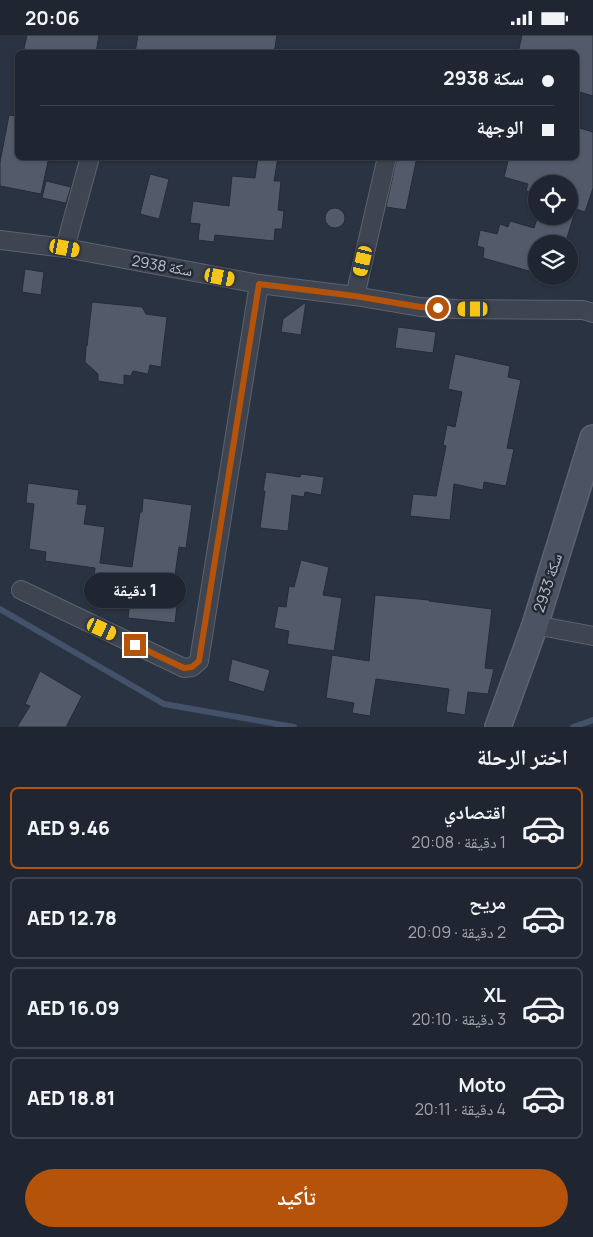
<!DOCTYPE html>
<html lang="ar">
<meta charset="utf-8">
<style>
:root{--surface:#202631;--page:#282e39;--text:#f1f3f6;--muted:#a2a5ab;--line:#3d434d;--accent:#b45309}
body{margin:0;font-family:Manrope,"Noto Naskh Arabic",sans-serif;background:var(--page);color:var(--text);direction:rtl;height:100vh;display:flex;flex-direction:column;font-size:19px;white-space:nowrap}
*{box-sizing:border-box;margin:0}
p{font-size:16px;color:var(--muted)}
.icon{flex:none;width:28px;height:28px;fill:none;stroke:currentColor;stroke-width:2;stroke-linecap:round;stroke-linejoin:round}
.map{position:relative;height:692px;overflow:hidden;direction:ltr}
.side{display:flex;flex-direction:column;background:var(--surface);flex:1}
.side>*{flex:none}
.banner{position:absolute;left:15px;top:15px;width:564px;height:110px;border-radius:8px;box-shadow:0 1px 4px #0004,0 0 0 1px var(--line);direction:rtl;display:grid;align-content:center;height:110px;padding:0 25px;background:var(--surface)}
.controls{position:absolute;left:528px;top:140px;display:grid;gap:10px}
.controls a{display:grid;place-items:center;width:50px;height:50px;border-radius:50%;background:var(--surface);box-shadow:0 1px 4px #0004,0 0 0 1px var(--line);font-size:25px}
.end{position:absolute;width:22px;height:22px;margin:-11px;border:6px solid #b45309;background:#fff;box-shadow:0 0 0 2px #fff}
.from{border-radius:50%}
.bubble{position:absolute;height:35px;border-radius:18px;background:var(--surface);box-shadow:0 1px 4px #0004,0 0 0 1px var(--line);font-size:16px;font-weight:800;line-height:35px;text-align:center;direction:rtl}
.car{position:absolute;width:15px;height:30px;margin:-15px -8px;border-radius:6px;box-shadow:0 0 4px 1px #0007;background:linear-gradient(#f5c518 24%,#345 0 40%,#f5c518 0 76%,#345 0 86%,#f5c518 0)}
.banner b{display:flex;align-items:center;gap:18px;height:48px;font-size:19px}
.banner b+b{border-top:1px solid var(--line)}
.banner i{width:12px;height:12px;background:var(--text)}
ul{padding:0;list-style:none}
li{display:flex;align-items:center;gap:15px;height:82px;margin:0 10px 8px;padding:0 15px;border:2px solid var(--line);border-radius:8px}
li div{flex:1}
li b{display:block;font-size:19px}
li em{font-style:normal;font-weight:800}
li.selected{border-color:var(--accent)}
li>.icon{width:45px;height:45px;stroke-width:1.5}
h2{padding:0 25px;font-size:22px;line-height:60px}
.cta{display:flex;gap:10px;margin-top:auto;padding:10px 25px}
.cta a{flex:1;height:58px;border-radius:30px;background:var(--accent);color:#fff;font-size:20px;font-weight:800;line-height:58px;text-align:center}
.status{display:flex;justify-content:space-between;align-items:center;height:35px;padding:0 25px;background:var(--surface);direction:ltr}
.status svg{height:14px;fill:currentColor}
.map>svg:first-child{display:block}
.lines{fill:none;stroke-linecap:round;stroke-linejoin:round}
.stream{stroke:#43516a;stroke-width:6}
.building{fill:#535b6b;stroke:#252c38}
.street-casing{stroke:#5c636e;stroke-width:20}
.secondary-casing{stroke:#5c636e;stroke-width:28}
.street{stroke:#3e4551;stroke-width:18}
.secondary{stroke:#4c5463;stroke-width:25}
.route{stroke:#b45309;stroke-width:6}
.labels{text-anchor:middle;stroke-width:5;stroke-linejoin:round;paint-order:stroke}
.street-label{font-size:15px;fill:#bbc0cb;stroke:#232a36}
</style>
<div class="status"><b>20:06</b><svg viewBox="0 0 49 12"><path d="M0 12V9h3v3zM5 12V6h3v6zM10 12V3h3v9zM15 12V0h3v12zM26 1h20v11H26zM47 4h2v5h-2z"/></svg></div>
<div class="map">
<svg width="593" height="692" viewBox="0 0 593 692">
<rect width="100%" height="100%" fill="#2a3341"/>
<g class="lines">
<!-- stream -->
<g class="stream">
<path d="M0 574 164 669 294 692"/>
<path d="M573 692 593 685"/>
</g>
</g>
<!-- building -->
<g class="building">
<path d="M27 0H99L96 18H23Z"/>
<path d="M138 0H277L274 18H190L176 15 175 18H135Z"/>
<path d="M522 0H593V61L576 56V18H518Z"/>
<path d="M9 80 18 81V122H49L41 159 0 151V127Z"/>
<path d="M576 92 593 97V153L585 177 576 174 565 209H536V238L483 223 484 213 477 211 480 195 497 199 500 189 508 192 510 186 534 193 538 181H569V149H536V159L526 156 528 149 504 142 509 122H576Z"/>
<path d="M258 122H278L274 146H281L278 175 284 176 282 194H275L274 206 215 200 214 207 198 205 200 189 190 188 193 166 229 171 232 141 255 143Z"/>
<path d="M397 122H417L406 175 386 172Z"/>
<path d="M150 139 169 144 159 184 140 179Z"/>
<path d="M46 146 71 152 66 168 42 163Z"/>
<circle cx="335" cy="183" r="10"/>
<path d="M25 234 44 237 41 260 22 257Z"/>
<path d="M92 267 142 272 146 279 167 282 161 332 150 330 148 339 133 336 131 341 124 340V350L98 346V339L85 327 86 311H87Z"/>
<path d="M306 267 301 300 281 297 283 284Z"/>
<path d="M398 292 436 297 433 318 395 313Z"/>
<path d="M455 319 510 331 508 342 521 345 507 413 514 414 506 451 484 447 483 455 454 449 450 485 410 481 413 459 436 461 446 411 443 410 447 390 455 392 462 357 448 354Z"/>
<path d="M266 437 300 442 301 439 324 442 321 460 305 457 304 462 292 460 288 496 260 493 265 456H263Z"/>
<path d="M28 448 79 455 77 469 87 470 84 489 105 492 100 528 132 532 140 477H142L143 463 192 470 186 513 179 512 172 561H178L175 588 128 583 129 574 107 572V568H91L95 533 45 526 46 517 29 514 34 469 26 468Z"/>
<path d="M301 525 329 532 323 560 342 563 334 616 287 609 289 596 274 593 278 571 286 572 289 551 294 552Z"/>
<path d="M375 560 429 565V566L492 574 485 633 494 634 488 659 468 657 465 680 446 677 449 654 376 644 370 681 352 678 354 668 326 663 332 620 369 626Z"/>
<path d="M232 624 270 635 264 657 228 646Z"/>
<path d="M40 636 82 661 66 692H17L30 671 25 669Z"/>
</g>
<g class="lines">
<!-- street casing -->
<g class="street-casing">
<g id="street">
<path d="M0 205 65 213 259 249 355 261 420 272 456 274 583 275 593 278"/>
<path d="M65 213 90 122"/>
<path d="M355 261 387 122"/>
<path d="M21 555 184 633 192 632 199 626 259 249"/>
<path d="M535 590 593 601"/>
</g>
</g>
<!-- secondary casing -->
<g class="secondary-casing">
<path id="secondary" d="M498 692 535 590 593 403"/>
</g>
<!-- street -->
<use href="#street" class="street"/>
<!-- secondary -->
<use href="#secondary" class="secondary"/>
</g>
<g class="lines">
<!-- route -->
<path class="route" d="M135 610 184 633 192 632 199 626 259 249 355 261 420 272 438 273"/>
</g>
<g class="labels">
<!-- street labels -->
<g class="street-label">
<text transform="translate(162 231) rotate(10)" y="5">سكة 2938</text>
<text transform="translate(548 548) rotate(-72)" y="5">سكة 2933</text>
</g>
</g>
</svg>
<div class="controls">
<a><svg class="icon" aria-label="locate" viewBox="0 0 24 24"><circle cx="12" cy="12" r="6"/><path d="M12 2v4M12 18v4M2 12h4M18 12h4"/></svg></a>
<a><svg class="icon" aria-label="layers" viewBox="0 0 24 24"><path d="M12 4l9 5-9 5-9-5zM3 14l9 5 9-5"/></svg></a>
</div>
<i class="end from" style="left:438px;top:273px"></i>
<i class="end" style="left:135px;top:610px"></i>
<div class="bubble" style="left:84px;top:538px;width:102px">1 دقيقة</div>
<i class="car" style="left:65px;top:213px;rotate:101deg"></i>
<i class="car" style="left:363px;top:226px;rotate:193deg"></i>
<i class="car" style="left:220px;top:242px;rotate:101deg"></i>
<i class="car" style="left:473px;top:274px;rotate:270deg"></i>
<i class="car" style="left:102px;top:594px;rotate:115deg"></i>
<div class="banner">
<b><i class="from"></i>سكة 2938</b>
<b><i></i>الوجهة</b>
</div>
</div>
<section class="side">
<h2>اختر الرحلة</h2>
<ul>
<li class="selected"><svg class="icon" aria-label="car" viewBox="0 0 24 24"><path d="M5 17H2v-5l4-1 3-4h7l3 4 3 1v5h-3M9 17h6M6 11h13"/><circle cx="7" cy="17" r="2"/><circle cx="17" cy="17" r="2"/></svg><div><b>اقتصادي</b><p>1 دقيقة · 20:08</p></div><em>AED 9.46</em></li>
<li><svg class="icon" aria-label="car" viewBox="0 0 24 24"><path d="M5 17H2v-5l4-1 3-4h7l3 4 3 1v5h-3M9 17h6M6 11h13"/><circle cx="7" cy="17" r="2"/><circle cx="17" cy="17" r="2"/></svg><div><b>مريح</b><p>2 دقيقة · 20:09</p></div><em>AED 12.78</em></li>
<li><svg class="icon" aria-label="car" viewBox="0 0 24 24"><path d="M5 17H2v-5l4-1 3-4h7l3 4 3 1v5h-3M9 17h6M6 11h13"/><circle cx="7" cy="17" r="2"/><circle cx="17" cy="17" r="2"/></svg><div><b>XL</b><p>3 دقيقة · 20:10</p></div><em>AED 16.09</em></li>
<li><svg class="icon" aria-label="car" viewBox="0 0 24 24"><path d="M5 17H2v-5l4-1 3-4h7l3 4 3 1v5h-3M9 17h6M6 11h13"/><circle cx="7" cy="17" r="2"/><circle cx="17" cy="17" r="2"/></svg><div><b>Moto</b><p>4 دقيقة · 20:11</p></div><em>AED 18.81</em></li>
</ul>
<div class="cta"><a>تأكيد</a></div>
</section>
